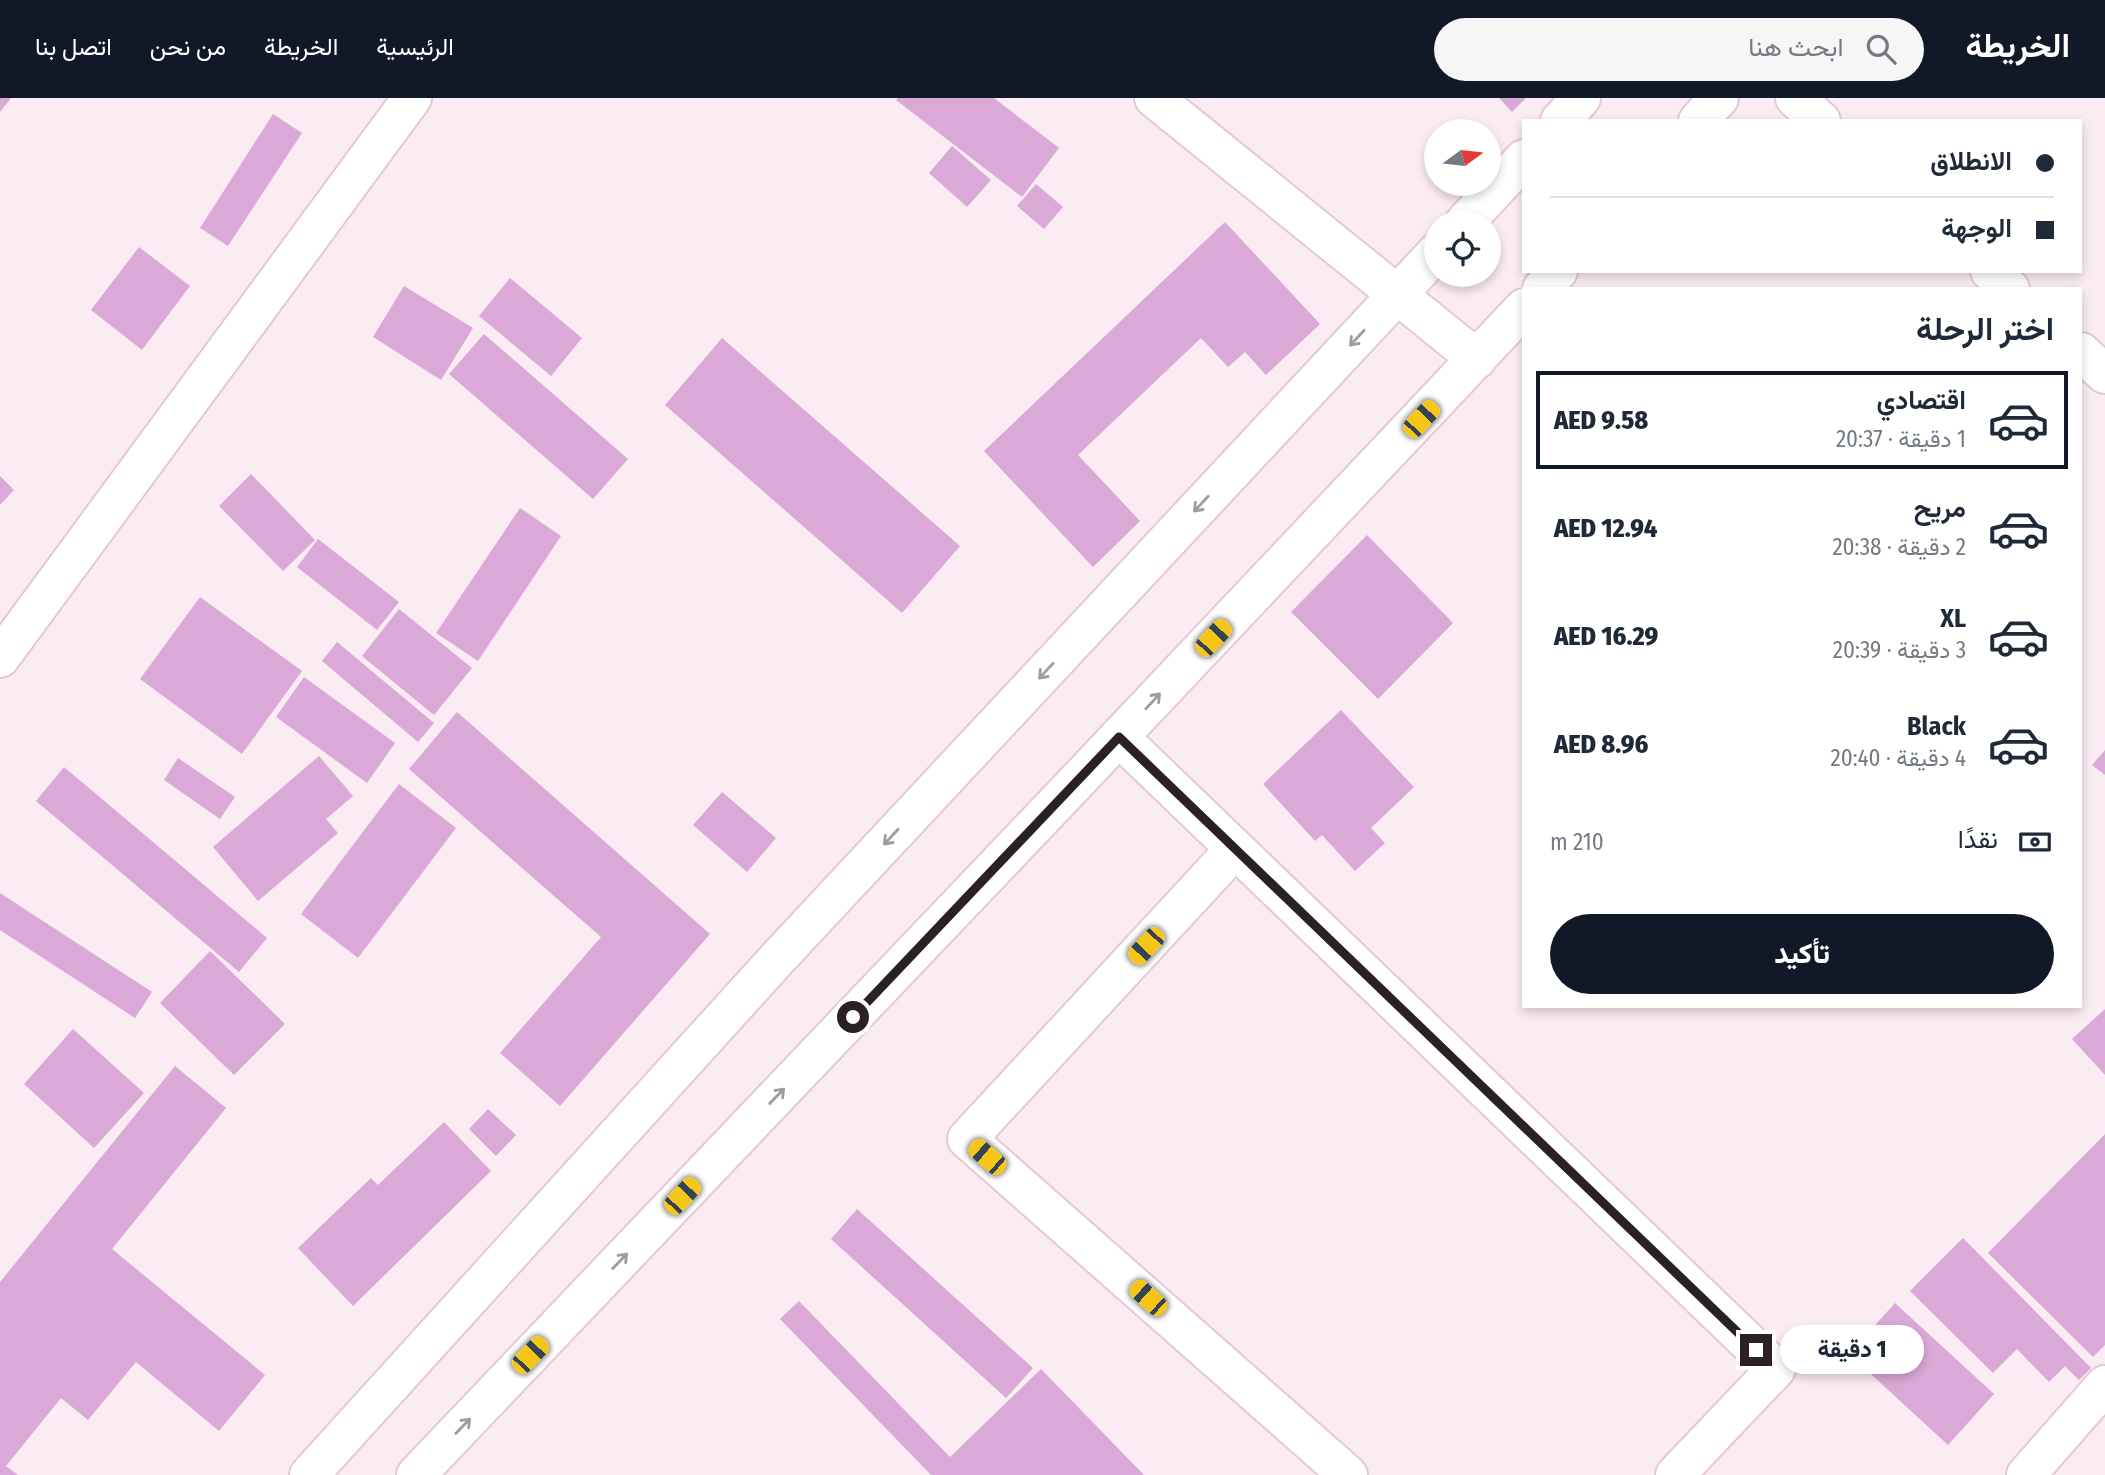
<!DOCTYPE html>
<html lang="ar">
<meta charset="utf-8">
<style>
:root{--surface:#fff;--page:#f6f6f7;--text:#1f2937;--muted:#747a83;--line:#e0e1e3;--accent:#111827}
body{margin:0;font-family:"Fira Sans Condensed",Vazirmatn,sans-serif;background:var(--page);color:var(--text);direction:rtl;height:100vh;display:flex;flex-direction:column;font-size:26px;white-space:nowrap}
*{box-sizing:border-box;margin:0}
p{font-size:23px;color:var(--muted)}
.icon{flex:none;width:38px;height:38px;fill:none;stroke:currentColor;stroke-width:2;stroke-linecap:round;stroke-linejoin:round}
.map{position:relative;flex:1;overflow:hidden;direction:ltr}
.sheet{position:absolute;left:1522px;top:189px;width:560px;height:721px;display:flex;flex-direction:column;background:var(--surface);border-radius:0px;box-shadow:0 4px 10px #0003;direction:rtl}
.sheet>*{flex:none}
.guide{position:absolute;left:1522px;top:21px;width:560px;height:154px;border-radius:0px;box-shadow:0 4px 10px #0003;direction:rtl;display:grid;align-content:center;height:154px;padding:0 28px;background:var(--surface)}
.needle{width:46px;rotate:75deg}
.buttons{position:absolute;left:1424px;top:21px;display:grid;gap:14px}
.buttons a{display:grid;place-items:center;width:77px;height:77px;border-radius:50%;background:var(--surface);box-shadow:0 4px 10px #0003;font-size:35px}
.end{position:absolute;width:32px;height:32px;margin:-16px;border:9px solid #2b2025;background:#fff;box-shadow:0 0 0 4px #fff}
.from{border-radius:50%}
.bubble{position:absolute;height:49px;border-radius:24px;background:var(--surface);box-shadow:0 4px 10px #0003;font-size:23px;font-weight:800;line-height:49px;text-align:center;direction:rtl}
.car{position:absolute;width:21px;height:42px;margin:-21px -10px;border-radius:9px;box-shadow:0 0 5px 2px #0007;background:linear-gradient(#f5c518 24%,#345 0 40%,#f5c518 0 76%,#345 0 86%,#f5c518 0)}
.guide b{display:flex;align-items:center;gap:24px;height:66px;font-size:26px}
.guide b+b{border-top:2px solid var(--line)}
.guide i{width:18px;height:18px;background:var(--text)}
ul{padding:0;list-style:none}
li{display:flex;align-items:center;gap:21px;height:98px;margin:0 14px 10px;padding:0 14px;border:4px solid transparent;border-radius:0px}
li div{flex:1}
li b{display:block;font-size:26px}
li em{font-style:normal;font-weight:800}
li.active{border-color:var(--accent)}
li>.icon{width:63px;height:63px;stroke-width:1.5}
h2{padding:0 28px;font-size:32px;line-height:84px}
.pay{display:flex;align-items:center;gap:18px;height:77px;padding:0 28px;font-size:26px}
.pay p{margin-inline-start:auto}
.primary-button{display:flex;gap:14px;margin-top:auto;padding:14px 28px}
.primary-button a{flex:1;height:80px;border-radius:42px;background:var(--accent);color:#fff;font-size:28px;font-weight:800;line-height:80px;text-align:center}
header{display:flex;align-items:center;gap:42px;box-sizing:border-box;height:98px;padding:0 35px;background:var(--accent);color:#fff}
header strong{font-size:33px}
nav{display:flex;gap:38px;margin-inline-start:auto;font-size:24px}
.search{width:490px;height:63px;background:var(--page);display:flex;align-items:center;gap:18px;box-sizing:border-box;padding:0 24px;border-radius:38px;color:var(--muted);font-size:26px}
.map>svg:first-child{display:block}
.built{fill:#fbebf2;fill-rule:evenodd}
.building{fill:#daa9d7}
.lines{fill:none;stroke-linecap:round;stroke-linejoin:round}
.minor-casing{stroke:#e5c8d4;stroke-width:42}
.minor{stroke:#fff;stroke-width:38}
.oneway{stroke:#a09b9d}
.route{stroke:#2b2025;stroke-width:9}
</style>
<header>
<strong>الخريطة</strong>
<div class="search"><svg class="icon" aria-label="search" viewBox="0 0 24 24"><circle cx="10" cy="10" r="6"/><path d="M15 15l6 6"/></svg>ابحث هنا</div>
<nav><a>الرئيسية</a><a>الخريطة</a><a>من نحن</a><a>اتصل بنا</a></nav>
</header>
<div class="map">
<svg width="2105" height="1377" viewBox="0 0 2105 1377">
<rect width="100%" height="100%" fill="#fef8fa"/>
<!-- built -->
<path class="built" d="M0 0H2105V1377H0ZM1524 23H2081V173H1524ZM1437 33H1489V86H1437ZM1437 124H1489V177H1437ZM1524 191H2081V908H1524Z"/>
<!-- building -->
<g class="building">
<path d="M0 0H11L0 14Z"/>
<path d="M898 0H994L1059 50 1022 99 896 2Z"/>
<path d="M1499 0H1526L1512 14Z"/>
<path d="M273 16 302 35 228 148 200 130Z"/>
<path d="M952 48 991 82 967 109 929 75Z"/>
<path d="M1036 86 1063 109 1044 131 1017 108Z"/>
<path d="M1225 124 1320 226 1266 277 1245 254 1228 269 1201 240 1078 357 1140 423 1093 469 984 353Z"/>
<path d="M139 149 190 188 142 252 91 212Z"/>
<path d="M510 180 582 240 551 278 479 218Z"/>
<path d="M404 188 473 230 441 282 373 239Z"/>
<path d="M484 236 628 361 593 401 449 276Z"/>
<path d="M722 240 960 448 902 515 665 307Z"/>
<path d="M251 376 315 442 283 473 219 408Z"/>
<path d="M0 378 14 392 0 407Z"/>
<path d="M520 410 561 438 478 563 436 535Z"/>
<path d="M1367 437 1453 525 1378 601 1291 514Z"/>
<path d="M318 441 399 504 377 532 297 469Z"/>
<path d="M200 499 302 573 242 656 140 581Z"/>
<path d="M399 511 472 570 434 617 362 558Z"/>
<path d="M337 544 434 625 418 644 322 563Z"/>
<path d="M304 579 395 645 367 685 276 619Z"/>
<path d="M1341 612 1414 689 1371 730 1385 745 1355 773 1322 737 1315 743 1263 686Z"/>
<path d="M457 614 710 836 560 1008 500 955 601 839 409 671Z"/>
<path d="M2105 652V677L2092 667Z"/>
<path d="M319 658 353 698 326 721 338 735 258 803 213 749Z"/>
<path d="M178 660 235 699 220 721 164 682Z"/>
<path d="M64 669 267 840 239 874 36 703Z"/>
<path d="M399 686 456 730 358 860 301 816Z"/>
<path d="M722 694 776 740 747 774 693 727Z"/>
<path d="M0 795 152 894 135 920 0 832Z"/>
<path d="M210 853 285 926 234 977 160 905Z"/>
<path d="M2105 911V977L2072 941Z"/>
<path d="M73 931 144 995 94 1050 24 986Z"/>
<path d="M175 968 226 1010 112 1151 265 1277 219 1333 136 1264 88 1322 61 1300 6 1368 18 1377H0V1184Z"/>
<path d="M488 1011 516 1037 496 1058 469 1031Z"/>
<path d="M444 1024 491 1073 353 1208 298 1150 371 1080 378 1087Z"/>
<path d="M2105 1036V1247L2093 1259 1988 1155Z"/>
<path d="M857 1111 1033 1270 1006 1300 831 1141Z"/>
<path d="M1963 1140 2091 1270 2079 1282 2065 1268 2049 1284 2017 1251 1993 1275 1910 1193Z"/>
<path d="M799 1203 950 1359 1041 1271 1144 1377H931L780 1221Z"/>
<path d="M1895 1205 1994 1296 1948 1347 1849 1256Z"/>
</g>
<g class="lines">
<!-- minor casing -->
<g class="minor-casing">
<g id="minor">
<path d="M1154 0 1477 261"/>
<path d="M1795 0 1821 23"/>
<path d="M1560 23 1581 0"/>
<path d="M1698 23 1719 0"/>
<path d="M1465 124 1524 61"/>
<path d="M1990 173 2010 191"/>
<path d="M1542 191 1558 173"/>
<path d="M2081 254 2105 276"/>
<path d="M0 560 412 0"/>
<path d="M1119 639 1776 1271 1675 1377"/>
<path d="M1235 751 967 1041 1348 1377"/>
<path d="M309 1377 777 861 1437 154"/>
<path d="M416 1377 1081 679 1524 210"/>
<path d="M2026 1377 2105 1287"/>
</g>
</g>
<!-- minor -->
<use href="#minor" class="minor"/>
</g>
<!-- one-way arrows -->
<defs><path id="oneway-shaft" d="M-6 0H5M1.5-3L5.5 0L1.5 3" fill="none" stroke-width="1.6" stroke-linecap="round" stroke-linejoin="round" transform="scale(1.75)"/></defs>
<g class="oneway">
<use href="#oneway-shaft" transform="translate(1357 240) rotate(133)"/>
<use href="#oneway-shaft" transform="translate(1201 406) rotate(133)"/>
<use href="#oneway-shaft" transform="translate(1046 573) rotate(133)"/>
<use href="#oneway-shaft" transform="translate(1153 603) rotate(-47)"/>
<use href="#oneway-shaft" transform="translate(891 739) rotate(133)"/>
<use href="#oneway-shaft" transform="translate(777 998) rotate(-46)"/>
<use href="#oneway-shaft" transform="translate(620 1163) rotate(-46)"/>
<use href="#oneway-shaft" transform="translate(463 1328) rotate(-46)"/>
</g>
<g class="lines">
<!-- route -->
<path class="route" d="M853 919 1119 639 1756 1252"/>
</g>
</svg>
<div class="buttons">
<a><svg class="needle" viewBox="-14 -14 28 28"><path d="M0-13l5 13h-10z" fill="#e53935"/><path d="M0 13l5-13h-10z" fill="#747a83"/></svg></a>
<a><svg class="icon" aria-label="locate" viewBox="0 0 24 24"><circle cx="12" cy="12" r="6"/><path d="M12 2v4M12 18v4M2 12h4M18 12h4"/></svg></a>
</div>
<i class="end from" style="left:853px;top:919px"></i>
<i class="end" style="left:1756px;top:1252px"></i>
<div class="bubble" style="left:1780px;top:1227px;width:144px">1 دقيقة</div>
<i class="car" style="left:1421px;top:321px;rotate:43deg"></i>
<i class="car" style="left:1213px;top:540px;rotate:43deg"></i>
<i class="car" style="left:1146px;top:848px;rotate:223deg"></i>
<i class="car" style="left:987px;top:1059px;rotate:311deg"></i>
<i class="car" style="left:682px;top:1098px;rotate:43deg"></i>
<i class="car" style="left:1148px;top:1200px;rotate:312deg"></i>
<i class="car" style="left:530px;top:1257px;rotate:44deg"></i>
<div class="guide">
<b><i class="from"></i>الانطلاق</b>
<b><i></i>الوجهة</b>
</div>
<section class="sheet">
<h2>اختر الرحلة</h2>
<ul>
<li class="active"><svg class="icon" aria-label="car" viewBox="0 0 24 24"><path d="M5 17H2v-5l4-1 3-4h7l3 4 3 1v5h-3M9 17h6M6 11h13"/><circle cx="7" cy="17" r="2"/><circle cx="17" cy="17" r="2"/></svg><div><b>اقتصادي</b><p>1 دقيقة · 20:37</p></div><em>AED 9.58</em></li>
<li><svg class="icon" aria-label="car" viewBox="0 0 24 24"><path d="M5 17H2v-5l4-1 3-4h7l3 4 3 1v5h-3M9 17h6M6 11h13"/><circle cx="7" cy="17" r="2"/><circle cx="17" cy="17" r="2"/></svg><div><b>مريح</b><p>2 دقيقة · 20:38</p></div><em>AED 12.94</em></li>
<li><svg class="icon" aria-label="car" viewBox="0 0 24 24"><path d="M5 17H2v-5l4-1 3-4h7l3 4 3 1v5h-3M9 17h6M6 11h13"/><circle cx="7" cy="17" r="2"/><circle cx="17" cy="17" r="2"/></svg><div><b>XL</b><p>3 دقيقة · 20:39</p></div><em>AED 16.29</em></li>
<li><svg class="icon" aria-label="car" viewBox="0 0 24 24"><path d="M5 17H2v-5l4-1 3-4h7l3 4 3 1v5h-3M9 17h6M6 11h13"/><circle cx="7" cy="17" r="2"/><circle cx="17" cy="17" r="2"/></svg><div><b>Black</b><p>4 دقيقة · 20:40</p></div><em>AED 8.96</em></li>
</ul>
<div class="pay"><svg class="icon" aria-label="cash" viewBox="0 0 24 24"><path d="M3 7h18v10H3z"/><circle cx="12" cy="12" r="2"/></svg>نقدًا<p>210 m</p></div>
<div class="primary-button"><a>تأكيد</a></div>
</section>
</div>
